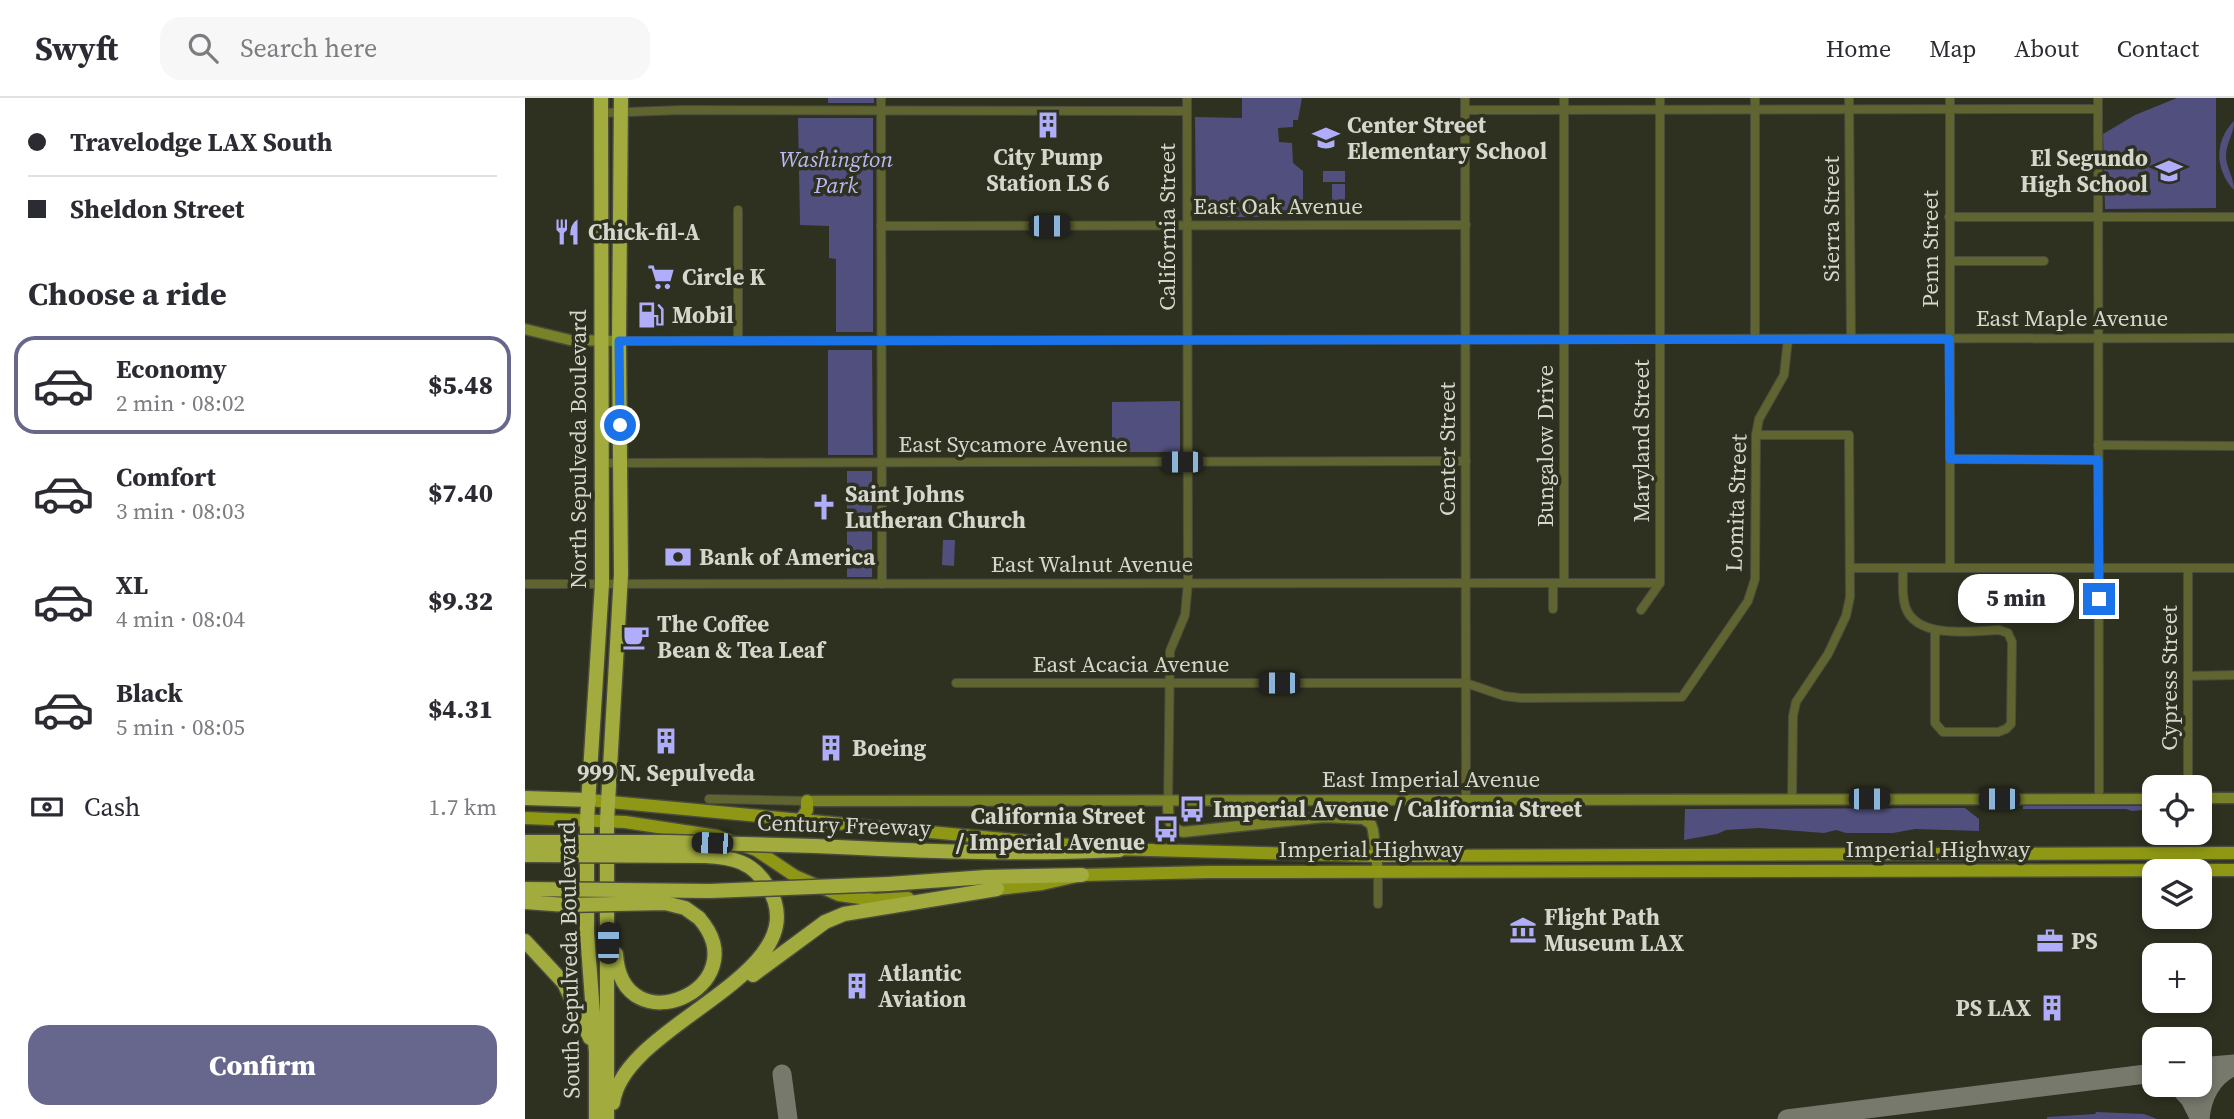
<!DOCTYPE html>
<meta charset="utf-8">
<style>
:root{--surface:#fff;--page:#f7f7f7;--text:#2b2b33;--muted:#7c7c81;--line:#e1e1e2;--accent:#67668d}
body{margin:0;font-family:"Source Serif 4",serif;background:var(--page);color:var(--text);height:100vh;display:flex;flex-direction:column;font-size:26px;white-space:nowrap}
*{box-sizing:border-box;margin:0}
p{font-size:23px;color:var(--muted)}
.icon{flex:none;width:38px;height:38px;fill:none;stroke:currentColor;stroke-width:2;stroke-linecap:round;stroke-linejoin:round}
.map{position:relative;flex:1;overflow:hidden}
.drawer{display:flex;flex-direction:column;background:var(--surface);width:525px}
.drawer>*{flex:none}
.hud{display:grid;align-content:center;height:154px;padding:0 28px;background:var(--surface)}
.controls{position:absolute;left:1617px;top:677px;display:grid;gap:14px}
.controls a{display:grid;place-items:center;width:70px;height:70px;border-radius:14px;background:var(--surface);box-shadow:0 4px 10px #0003;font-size:35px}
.end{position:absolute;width:32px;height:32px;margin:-16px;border:9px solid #1a73e8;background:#fff;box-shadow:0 0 0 4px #fff}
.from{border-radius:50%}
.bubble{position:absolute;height:49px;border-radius:21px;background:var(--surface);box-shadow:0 4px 10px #0003;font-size:23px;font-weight:800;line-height:49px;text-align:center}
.car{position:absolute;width:21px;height:42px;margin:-21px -10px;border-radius:9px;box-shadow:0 0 5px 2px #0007;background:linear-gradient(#222 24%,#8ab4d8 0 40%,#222 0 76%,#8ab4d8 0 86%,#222 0)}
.hud b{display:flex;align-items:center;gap:24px;height:66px;font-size:26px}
.hud b+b{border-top:2px solid var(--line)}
.hud i{width:18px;height:18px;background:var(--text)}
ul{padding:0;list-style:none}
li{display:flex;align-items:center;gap:21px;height:98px;margin:0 14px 10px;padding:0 14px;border:4px solid transparent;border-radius:21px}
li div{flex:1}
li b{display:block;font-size:26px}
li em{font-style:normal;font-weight:800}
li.selected{border-color:var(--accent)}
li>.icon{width:63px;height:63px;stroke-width:1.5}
h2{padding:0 28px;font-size:32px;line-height:84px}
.pay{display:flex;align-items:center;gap:18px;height:77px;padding:0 28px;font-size:26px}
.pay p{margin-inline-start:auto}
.button{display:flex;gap:14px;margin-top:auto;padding:14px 28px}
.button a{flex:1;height:80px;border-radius:21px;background:var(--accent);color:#fff;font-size:28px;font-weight:800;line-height:80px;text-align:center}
header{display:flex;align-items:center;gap:42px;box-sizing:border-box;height:98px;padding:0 35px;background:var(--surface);border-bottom:2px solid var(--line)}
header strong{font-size:33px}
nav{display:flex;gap:38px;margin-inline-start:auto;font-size:24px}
.search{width:490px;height:63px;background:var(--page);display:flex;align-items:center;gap:18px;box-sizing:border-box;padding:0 24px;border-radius:21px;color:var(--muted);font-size:26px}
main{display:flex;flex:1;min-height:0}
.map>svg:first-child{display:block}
.green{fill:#514f7d}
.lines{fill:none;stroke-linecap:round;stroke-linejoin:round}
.taxiway{stroke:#77796c;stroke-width:19}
.street-casing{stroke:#494b3c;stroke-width:10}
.secondary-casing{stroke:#494b3c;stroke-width:13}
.primary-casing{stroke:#494b3c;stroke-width:15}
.highway-casing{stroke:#494b3c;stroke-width:17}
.street{stroke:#5f6430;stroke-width:8}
.secondary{stroke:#7a8227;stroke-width:10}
.primary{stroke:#8f9815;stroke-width:12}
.highway{stroke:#a1ab3e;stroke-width:14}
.highway-bridge-casing{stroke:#494b3c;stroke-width:17;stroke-linecap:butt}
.highway-bridge{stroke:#a1ab3e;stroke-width:14}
.route{stroke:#1a73e8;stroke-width:9}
.labels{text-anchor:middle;stroke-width:7;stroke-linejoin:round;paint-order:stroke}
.poi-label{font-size:23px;font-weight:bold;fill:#d5d7cd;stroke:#2e3020;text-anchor:start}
.park-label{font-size:23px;font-style:italic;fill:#bab9f3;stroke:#2e3020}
.street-label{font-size:23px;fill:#d5d7cd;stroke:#2e3020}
</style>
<header>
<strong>Swyft</strong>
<div class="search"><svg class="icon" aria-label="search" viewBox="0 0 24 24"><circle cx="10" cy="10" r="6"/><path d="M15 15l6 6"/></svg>Search here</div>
<nav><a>Home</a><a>Map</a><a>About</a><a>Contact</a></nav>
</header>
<main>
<section class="drawer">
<div class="hud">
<b><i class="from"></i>Travelodge LAX South</b>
<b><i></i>Sheldon Street</b>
</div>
<h2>Choose a ride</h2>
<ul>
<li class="selected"><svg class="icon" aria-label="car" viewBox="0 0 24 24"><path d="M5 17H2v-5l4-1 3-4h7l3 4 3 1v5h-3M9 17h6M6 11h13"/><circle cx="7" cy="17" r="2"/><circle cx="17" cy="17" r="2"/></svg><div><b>Economy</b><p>2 min · 08:02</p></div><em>$5.48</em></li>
<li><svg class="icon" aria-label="car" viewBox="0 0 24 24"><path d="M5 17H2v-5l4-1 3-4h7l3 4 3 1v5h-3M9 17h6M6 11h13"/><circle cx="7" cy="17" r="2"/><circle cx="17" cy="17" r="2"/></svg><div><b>Comfort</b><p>3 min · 08:03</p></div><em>$7.40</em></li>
<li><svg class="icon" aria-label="car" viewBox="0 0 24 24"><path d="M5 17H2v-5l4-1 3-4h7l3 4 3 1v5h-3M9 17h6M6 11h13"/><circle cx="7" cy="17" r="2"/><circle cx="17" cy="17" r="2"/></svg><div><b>XL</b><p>4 min · 08:04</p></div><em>$9.32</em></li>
<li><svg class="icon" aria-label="car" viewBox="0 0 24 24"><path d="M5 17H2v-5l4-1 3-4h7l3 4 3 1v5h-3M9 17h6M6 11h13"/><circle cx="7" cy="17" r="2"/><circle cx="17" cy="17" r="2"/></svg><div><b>Black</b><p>5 min · 08:05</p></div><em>$4.31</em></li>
</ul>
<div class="pay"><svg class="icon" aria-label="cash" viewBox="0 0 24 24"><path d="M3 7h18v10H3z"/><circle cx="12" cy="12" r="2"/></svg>Cash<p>1.7 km</p></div>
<div class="button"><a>Confirm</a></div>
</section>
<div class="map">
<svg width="1709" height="1021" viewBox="0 0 1709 1021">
<rect width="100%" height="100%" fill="#2e3020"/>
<!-- green -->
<g class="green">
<rect x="303" y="0" width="46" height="5"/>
<path d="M717 0H777L773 22H768V29L753 30 754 44 767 45 768 65 778 73V119H671L670 19 717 20Z"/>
<path d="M1652 0H1691V110L1580 111 1578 36 1610 17Z"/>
<path d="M273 20H348V234H311V161L304 160V128L275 127Z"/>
<path d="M1709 23C1709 36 1701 45 1701 58 1701 70 1709 79 1709 92 1690 72 1689 43 1709 23Z"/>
<rect x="798" y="73" width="22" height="11"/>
<rect x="807" y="86" width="13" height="23"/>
<path d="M303 252H347L348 357H303Z"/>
<path d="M655 303V354H587V304Z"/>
<rect x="322" y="373" width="25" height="106"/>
<path d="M418 442H430L429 468 417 467Z"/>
<path d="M1498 708H1629V711L1607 713 1601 711H1498Z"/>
<path d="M1440 710 1454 721V733L1390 731 1368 735H1321L1311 732 1299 735 1234 730 1201 732 1192 736 1159 742 1160 711Z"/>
<path d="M1571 1014 1619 1016 1632 1021H1522V1019L1570 1016Z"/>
</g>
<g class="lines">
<!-- taxiway -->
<g class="taxiway">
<path d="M1675 969 1709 966"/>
<path d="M257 976 263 1021"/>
<path d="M1652 987 1665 1001 1675 1021"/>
<path d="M1262 1021 1629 975"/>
<path d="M1675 1021C1677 998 1687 978 1709 968"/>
</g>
<!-- street casing -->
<g class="street-casing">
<g id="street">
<path d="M356 0 357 486"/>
<path d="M940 0 941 701"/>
<path d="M1039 0V485"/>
<path d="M1324 0 1326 241"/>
<path d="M1425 0V470"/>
<path d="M1573 0 1574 701"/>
<path d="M940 12 1573 11"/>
<path d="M77 15 156 12 662 13"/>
<path d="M1424 119H1709"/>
<path d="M356 128 941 127"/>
<path d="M1425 163H1519"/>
<path d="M1230 241V0"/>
<path d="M94 243 1709 240"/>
<path d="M213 243V112"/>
<path d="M1231 337H1324L1325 499 1321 518 1303 556 1271 604 1268 618 1267 701"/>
<path d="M1573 347 1709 348"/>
<path d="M1425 361 1573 362"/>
<path d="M77 365 941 363"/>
<path d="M1326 470H1709"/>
<path d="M1378 470C1378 481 1377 493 1379 503 1385 543 1446 533 1474 532L1483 535 1487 544 1486 626 1481 631 1473 634H1418L1410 625V533"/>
<path d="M1663 470V690"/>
<path d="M0 486 1135 485"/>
<path d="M1028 486V511"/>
<path d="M1116 512 1135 485V0"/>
<path d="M1663 578 1709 577"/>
<path d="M431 585H941L979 598 996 600 1157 599 1223 503 1230 481 1231 337 1234 321 1259 277 1263 241"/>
<path d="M644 633 645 553 660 517 663 484 662 0"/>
<path d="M184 701 282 703"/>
<path d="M643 703 644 636"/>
<path d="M853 774V806"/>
</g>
</g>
<!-- secondary casing -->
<g class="secondary-casing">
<g id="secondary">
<path d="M0 231 45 242 94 243"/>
<path d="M1675 700H1709"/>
<path d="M282 703 1629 701"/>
<path d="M643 703C643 717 642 730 658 734L800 719 838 721 846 726 848 732 853 774"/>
</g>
</g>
<!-- primary casing -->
<g class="primary-casing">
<g id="primary">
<path d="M64 702 555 748"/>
<path d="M0 720 100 724 192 738 231 752 270 778 314 797 350 802 383 800"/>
<path d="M275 723 282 712V703"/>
<path d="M587 751 851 758 1709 755"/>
<path d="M464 792 517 786 557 777 684 774 1709 772"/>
</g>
</g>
<!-- highway casing -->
<g class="highway-casing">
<g id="highway">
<path d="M0 700 64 702"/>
<path d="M290 748C391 753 493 757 594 752"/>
<path d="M363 786 461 779 557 777"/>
<path d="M0 843 39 885 65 940"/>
<path d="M91 856C97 950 235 890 174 820"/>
<path d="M228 877 300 824 319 816 472 791"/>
<path d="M88 1005C98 924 296 877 243 789 228 764 208 759 180 758"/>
<path d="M71 1021V955L62 835V722L77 486 76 0"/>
<path d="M82 1021V723L96 476 94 243 96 0"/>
</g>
</g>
<!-- street -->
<use href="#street" class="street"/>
<!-- secondary -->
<use href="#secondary" class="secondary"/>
<!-- primary -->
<use href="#primary" class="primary"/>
<!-- highway -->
<use href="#highway" class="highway"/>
<!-- highway-bridge casing -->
<g class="highway-bridge-casing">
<g id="highway-bridge">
<path d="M0 744H142L290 748"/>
<path d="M0 757 180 758"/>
<path d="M0 791 185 793 363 786"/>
<path d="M0 804 41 807 140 805 160 810 174 820"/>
</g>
</g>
<!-- highway-bridge -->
<use href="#highway-bridge" class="highway-bridge"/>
</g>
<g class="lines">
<!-- route -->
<path class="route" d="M95 327 94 243 1424 241 1425 361 1573 362 1574 501"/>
</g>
<!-- icons -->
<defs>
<g id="building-bare" transform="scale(2.1)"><path d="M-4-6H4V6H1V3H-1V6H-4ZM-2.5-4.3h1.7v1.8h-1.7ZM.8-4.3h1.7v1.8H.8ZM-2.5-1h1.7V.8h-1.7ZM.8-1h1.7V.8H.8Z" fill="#b0aefa" stroke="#2e3020" stroke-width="2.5" paint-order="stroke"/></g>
<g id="school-bare" transform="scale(2.1)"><path d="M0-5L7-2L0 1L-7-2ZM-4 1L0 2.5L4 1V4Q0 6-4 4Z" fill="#b0aefa" stroke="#2e3020" stroke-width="2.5" paint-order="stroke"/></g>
<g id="restaurant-bare" transform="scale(2.1)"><path d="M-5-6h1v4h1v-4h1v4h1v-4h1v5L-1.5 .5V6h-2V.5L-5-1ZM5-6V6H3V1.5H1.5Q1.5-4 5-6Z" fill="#b0aefa" stroke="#2e3020" stroke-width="2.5" paint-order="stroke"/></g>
<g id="supermarket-bare" transform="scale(2.1)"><path d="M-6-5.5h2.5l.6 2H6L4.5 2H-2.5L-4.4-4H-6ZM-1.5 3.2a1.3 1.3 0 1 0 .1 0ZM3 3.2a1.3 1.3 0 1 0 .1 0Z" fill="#b0aefa" stroke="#2e3020" stroke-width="2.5" paint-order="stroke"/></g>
<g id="fuel-bare" transform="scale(2.1)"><path d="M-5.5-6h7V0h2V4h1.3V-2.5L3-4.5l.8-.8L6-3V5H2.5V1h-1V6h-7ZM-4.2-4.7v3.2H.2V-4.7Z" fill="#b0aefa" stroke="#2e3020" stroke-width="2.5" paint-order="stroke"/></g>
<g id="church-bare" transform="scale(2.1)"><path d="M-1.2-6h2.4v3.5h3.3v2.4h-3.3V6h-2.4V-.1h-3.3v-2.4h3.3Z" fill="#b0aefa" stroke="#2e3020" stroke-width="2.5" paint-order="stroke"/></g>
<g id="bank-bare" transform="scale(2.1)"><path d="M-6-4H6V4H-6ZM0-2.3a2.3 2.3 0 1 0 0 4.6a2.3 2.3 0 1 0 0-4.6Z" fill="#b0aefa" stroke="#2e3020" stroke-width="2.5" paint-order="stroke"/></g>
<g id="cafe-bare" transform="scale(2.1)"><path d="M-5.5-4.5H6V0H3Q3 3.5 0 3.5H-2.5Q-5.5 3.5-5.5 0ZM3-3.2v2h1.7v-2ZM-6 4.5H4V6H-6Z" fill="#b0aefa" stroke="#2e3020" stroke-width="2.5" paint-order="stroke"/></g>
<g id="bus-bare" transform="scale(2.1)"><path d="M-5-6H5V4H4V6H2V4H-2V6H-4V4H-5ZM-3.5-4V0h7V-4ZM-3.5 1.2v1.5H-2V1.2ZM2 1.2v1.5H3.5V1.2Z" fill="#b0aefa" stroke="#2e3020" stroke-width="2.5" paint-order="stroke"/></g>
<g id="museum-bare" transform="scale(2.1)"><path d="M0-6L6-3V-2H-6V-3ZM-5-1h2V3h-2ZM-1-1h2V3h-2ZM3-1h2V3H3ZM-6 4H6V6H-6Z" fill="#b0aefa" stroke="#2e3020" stroke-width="2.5" paint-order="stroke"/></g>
<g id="office-bare" transform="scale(2.1)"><path d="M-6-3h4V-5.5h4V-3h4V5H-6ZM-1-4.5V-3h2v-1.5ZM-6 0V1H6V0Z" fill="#b0aefa" stroke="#2e3020" stroke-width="2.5" paint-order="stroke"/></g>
</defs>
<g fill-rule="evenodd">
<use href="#building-bare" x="523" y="27"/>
<use href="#school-bare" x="801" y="40"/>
<use href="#school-bare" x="1644" y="73"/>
<use href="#restaurant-bare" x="42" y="134"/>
<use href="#supermarket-bare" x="136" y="179"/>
<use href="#fuel-bare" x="126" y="217"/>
<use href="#church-bare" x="299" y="409"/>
<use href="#bank-bare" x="153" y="459"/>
<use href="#cafe-bare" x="111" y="539"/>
<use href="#building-bare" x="141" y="643"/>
<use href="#building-bare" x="306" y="650"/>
<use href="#bus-bare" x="667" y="711"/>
<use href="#bus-bare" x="641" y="731"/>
<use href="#museum-bare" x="998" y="832"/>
<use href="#office-bare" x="1525" y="843"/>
<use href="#building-bare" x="332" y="888"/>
<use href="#building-bare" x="1527" y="910"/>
</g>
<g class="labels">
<!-- poi labels -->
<g class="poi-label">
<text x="822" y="35">Center Street<tspan x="822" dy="26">Elementary School</tspan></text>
<text x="523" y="67" text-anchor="middle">City Pump<tspan x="523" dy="26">Station LS 6</tspan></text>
<text x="1623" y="68" text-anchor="end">El Segundo<tspan x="1623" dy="26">High School</tspan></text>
<text x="63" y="142">Chick-fil-A</text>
<text x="157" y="187">Circle K</text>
<text x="147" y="225">Mobil</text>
<text x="320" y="404">Saint Johns<tspan x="320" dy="26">Lutheran Church</tspan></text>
<text x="174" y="467">Bank of America</text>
<text x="132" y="534">The Coffee<tspan x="132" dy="26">Bean &amp; Tea Leaf</tspan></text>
<text x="327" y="658">Boeing</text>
<text x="141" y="683" text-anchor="middle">999 N. Sepulveda</text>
<text x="688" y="719">Imperial Avenue / California Street</text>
<text x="620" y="726" text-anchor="end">California Street<tspan x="620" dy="26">/ Imperial Avenue</tspan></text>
<text x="1019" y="827">Flight Path<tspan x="1019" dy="26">Museum LAX</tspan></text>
<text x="1546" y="851">PS</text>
<text x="353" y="883">Atlantic<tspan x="353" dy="26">Aviation</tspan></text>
<text x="1506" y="918" text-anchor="end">PS LAX</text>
</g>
<!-- park labels -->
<g class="park-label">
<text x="311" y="69">Washington<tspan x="311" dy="26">Park</tspan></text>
</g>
<!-- street labels -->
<g class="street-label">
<text x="753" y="116">East Oak Avenue</text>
<text transform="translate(1306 121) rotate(-90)" y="8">Sierra Street</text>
<text transform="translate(642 129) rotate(-90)" y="8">California Street</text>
<text transform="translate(1405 151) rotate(-90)" y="8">Penn Street</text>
<text x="1547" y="228">East Maple Avenue</text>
<text transform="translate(1116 343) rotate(-90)" y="8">Maryland Street</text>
<text x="488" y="354">East Sycamore Avenue</text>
<text transform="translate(1020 348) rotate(-90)" y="8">Bungalow Drive</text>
<text transform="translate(53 351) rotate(-90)" y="8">North Sepulveda Boulevard</text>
<text transform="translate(922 351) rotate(-90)" y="8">Center Street</text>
<text transform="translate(1211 405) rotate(-88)" y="8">Lomita Street</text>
<text x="567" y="474">East Walnut Avenue</text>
<text x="606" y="574">East Acacia Avenue</text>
<text transform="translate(1644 580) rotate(-90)" y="8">Cypress Street</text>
<text x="906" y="689">East Imperial Avenue</text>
<text transform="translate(319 727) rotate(2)" y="8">Century Freeway</text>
<text x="846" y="759">Imperial Highway</text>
<text x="1413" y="759">Imperial Highway</text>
<text transform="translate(44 862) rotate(-91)" y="8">South Sepulveda Boulevard</text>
</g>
</g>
</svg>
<div class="controls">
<a><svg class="icon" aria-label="locate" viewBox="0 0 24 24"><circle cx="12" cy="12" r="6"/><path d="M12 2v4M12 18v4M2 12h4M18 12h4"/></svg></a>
<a><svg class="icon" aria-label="layers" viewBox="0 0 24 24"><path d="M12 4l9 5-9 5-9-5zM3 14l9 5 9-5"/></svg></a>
<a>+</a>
<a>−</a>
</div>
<i class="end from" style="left:95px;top:327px"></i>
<i class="end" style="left:1574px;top:501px"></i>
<div class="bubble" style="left:1433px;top:476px;width:116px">5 min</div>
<i class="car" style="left:524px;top:128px;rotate:90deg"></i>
<i class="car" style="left:657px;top:364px;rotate:270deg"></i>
<i class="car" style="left:754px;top:585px;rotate:270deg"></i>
<i class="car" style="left:1344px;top:701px;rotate:90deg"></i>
<i class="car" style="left:1474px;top:701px;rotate:270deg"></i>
<i class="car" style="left:187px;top:745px;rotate:272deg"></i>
<i class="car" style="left:83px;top:845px;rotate:0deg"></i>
</div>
</main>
